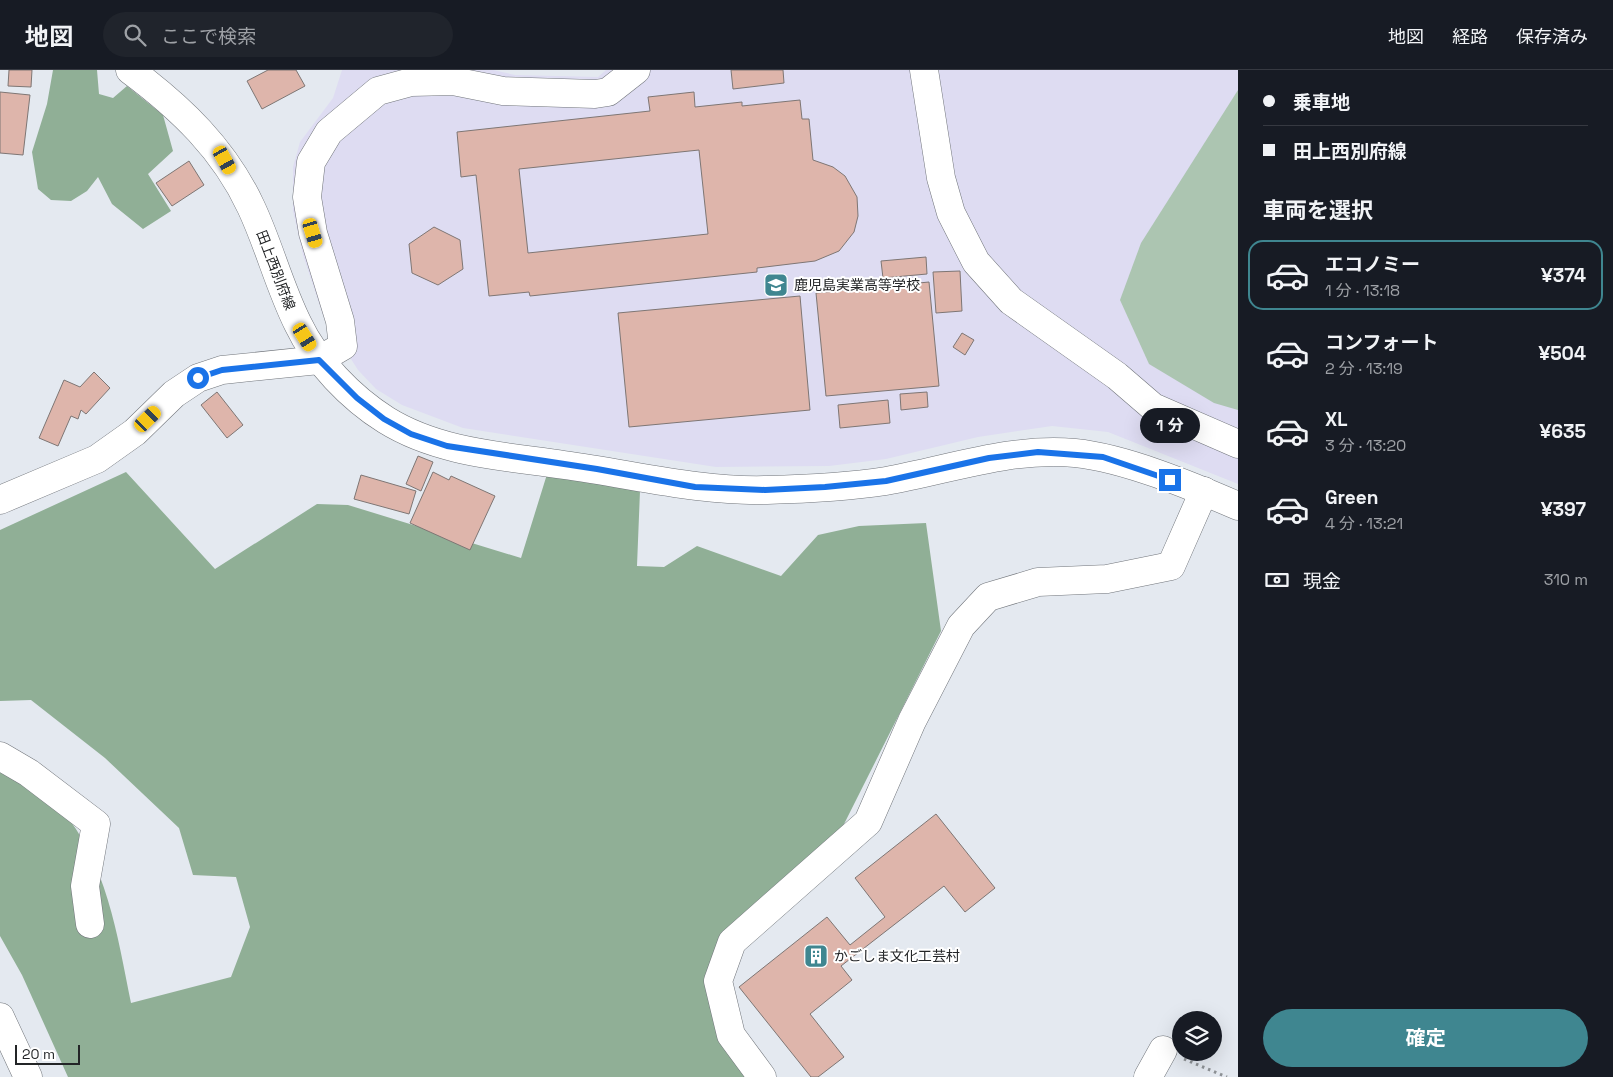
<!DOCTYPE html>
<html lang="ja">
<meta charset="utf-8">
<style>
:root{--surface:#171b24;--page:#20242c;--text:#f1f3f6;--muted:#9ea1a6;--line:#363941;--accent:#3f8690}
body{margin:0;font-family:"Space Grotesk","Noto Sans JP",sans-serif;background:var(--page);color:var(--text);height:100vh;display:flex;flex-direction:column;font-size:19px;white-space:nowrap}
*{box-sizing:border-box;margin:0}
p{font-size:16px;color:var(--muted)}
.icon{flex:none;width:28px;height:28px;fill:none;stroke:currentColor;stroke-width:2;stroke-linecap:round;stroke-linejoin:round}
.map{position:relative;flex:1;overflow:hidden}
.drawer{display:flex;flex-direction:column;background:var(--surface);width:375px}
.drawer>*{flex:none}
.guide{display:grid;align-content:center;height:110px;padding:0 25px;background:var(--surface)}
.fabs{position:absolute;left:1172px;top:941px;display:grid;gap:10px}
.fabs a{display:grid;place-items:center;width:50px;height:50px;border-radius:50%;background:var(--surface);box-shadow:0 5px 20px #0002;font-size:25px}
.scale{position:absolute;left:15px;bottom:12px;width:65px;box-sizing:border-box;padding-left:5px;border:2px solid #232527;border-top:0;font-size:14px;line-height:18px;white-space:nowrap;color:#232527;-webkit-text-stroke:4px #fff;paint-order:stroke}
.end{position:absolute;width:22px;height:22px;margin:-11px;border:6px solid #1a73e8;background:#fff;box-shadow:0 0 0 2px #fff}
.from{border-radius:50%}
.bubble{position:absolute;height:35px;border-radius:18px;background:var(--surface);box-shadow:0 5px 20px #0002;font-size:16px;font-weight:700;line-height:35px;text-align:center}
.car{position:absolute;width:15px;height:30px;margin:-15px -8px;border-radius:6px;box-shadow:0 0 4px 1px #0007;background:linear-gradient(#f5c518 24%,#345 0 40%,#f5c518 0 76%,#345 0 86%,#f5c518 0)}
.guide b{display:flex;align-items:center;gap:18px;height:48px;font-size:19px}
.guide b+b{border-top:1px solid var(--line)}
.guide i{width:12px;height:12px;background:var(--text)}
ul{padding:0;list-style:none}
li{display:flex;align-items:center;gap:15px;height:70px;margin:0 10px 8px;padding:0 15px;border:2px solid transparent;border-radius:15px}
li div{flex:1}
li b{display:block;font-size:19px}
li em{font-style:normal;font-weight:700}
li.selected{border-color:var(--accent)}
li>.icon{width:45px;height:45px;stroke-width:1.5}
h2{padding:0 25px;font-size:22px;line-height:60px}
.pay{display:flex;align-items:center;gap:12px;height:55px;padding:0 25px;font-size:19px}
.pay p{margin-inline-start:auto}
.action{display:flex;gap:10px;margin-top:auto;padding:10px 25px}
.action a{flex:1;height:58px;border-radius:30px;background:var(--accent);color:#fff;font-size:20px;font-weight:700;line-height:58px;text-align:center}
header{display:flex;align-items:center;gap:30px;box-sizing:border-box;height:70px;padding:0 25px;background:var(--surface);border-bottom:1px solid var(--line)}
header strong{font-size:24px}
nav{display:flex;gap:28px;margin-inline-start:auto;font-size:18px}
.search{width:350px;height:45px;background:var(--page);display:flex;align-items:center;gap:12px;box-sizing:border-box;padding:0 18px;border-radius:28px;color:var(--muted);font-size:19px}
main{display:flex;flex:1;min-height:0}
.map>svg:first-child{display:block}
.education{fill:#dedcf2}
.green{fill:#acc5b1}
.forest{fill:#90af96}
.building{fill:#deb5ab;stroke:#7e7674;fill-rule:evenodd}
.lines{fill:none;stroke-linecap:round;stroke-linejoin:round}
.minor-casing{stroke:#71757b;stroke-width:29}
.path{stroke:#8e9296;stroke-width:3;stroke-dasharray:2.5 4;stroke-linecap:butt}
.minor{stroke:#fff;stroke-width:28}
.route{stroke:#1a73e8;stroke-width:6}
.labels{text-anchor:middle;stroke-width:4;stroke-linejoin:round;paint-order:stroke}
.street-label{font-size:14px;fill:#232527;stroke:#fff}
.poi-label{font-size:14px;fill:#232527;stroke:#fff;text-anchor:start}
</style>
<header>
<strong>地図</strong>
<div class="search"><svg class="icon" aria-label="search" viewBox="0 0 24 24"><circle cx="10" cy="10" r="6"/><path d="M15 15l6 6"/></svg>ここで検索</div>
<nav><a>地図</a><a>経路</a><a>保存済み</a></nav>
</header>
<main>
<div class="map">
<svg width="1238" height="1007" viewBox="0 0 1238 1007">
<rect width="100%" height="100%" fill="#e4e9f0"/>
<!-- education -->
<path class="education" d="M342 0H493L515 5 598 7 606 0H1238V414L1108 362 1052 356 978 367 886 389 829 396 716 397 463 358 402 335 376 319 358 300 323 245 303 185 293 141V97L300 72 333 28Z"/>
<!-- green -->
<path class="green" d="M1238 20V340L1214 333 1149 294 1120 230 1141 173Z"/>
<!-- forest -->
<g class="forest">
<path d="M53 0H97L99 24 113 28 127 16 163 45 173 81 148 104 171 141 143 159 112 134 98 107 87 121 71 131 51 130 38 119 32 82 47 34Z"/>
<path d="M548 401 640 421 637 496 664 497 697 476 781 506 818 465 859 456 926 453 941 561 837 768 710 911 748 1007H68L22 905 0 866V691C18 705 45 721 60 738 107 792 117 864 131 933L231 907 250 857 236 807 193 805 179 758 105 688 31 630 0 631V460L126 402 215 499 317 434 348 435 521 488Z"/>
</g>
<!-- building -->
<g class="building">
<path d="M9 0H32L31 17 8 16Z"/>
<path d="M268 0H296L305 16 262 39 247 11Z"/>
<path d="M731 0H783L784 13 733 19Z"/>
<path d="M0 22 30 25 23 85 0 83Z"/>
<path d="M694 22 695 37 742 32V36L800 30 802 49H809L813 90 833 97 845 106 857 127 858 146 854 162 839 181 815 191 757 198V202L530 226 529 222 489 226 476 105 461 107 457 62 650 41 648 27ZM699 80 708 164 528 183 519 99Z"/>
<path d="M189 91 204 115 172 136 156 113Z"/>
<path d="M434 157 460 170 463 199 438 215 412 203 409 174Z"/>
<path d="M926 187 927 204 883 208 881 191Z"/>
<path d="M960 201 962 241 936 243 933 202Z"/>
<path d="M929 212 939 316 826 326 816 223Z"/>
<path d="M800 226 810 340 629 357 618 243Z"/>
<path d="M962 263 974 270 965 285 953 277Z"/>
<path d="M94 302 110 318 86 344 81 340 78 349 71 346 58 376 39 368 64 310 80 317Z"/>
<path d="M217 322 243 355 227 368 201 335Z"/>
<path d="M927 322 928 337 901 340 900 324Z"/>
<path d="M888 330 890 353 840 358 838 335Z"/>
<path d="M418 386 433 392 421 421 406 414Z"/>
<path d="M433 402 449 410 451 406 495 426 470 480 410 453Z"/>
<path d="M361 405 416 421 409 444 354 429Z"/>
<path d="M936 744 995 818 965 842 944 816 841 896 852 910 810 944 844 987 818 1007H811L739 917 827 847 850 875 885 847 855 808Z"/>
</g>
<g class="lines">
<!-- minor casing -->
<g class="minor-casing">
<g id="minor">
<path d="M130 0C181 38 224 79 251 137 269 175 279 216 298 254 316 292 351 328 386 350 439 383 504 386 564 395 632 404 699 422 767 420 807 419 847 417 886 411 949 400 1010 377 1075 383 1125 388 1192 416 1238 436"/>
<path d="M924 0 941 108 951 143 976 192 1011 231 1117 306 1153 337 1238 374"/>
<path d="M0 430 97 389 135 362 174 324 198 308 222 300 319 290 343 276 340 251 313 163 307 127 311 92 329 62 378 21 411 12 453 11 503 21 595 24 608 22 636 0"/>
<path d="M0 686 29 703 96 754 85 816 90 854"/>
<path d="M0 947 28 1007"/>
<path d="M762 1007 731 965 718 911 732 872 868 752 912 651 961 556 988 527 1038 512 1107 509 1171 496 1204 421"/>
<path d="M1148 1007 1163 980"/>
</g>
</g>
<!-- path -->
<path class="path" d="M1184 989 1227 1007"/>
<!-- minor -->
<use href="#minor" class="minor"/>
</g>
<g class="lines">
<!-- route -->
<path class="route" d="M198 308 222 300 319 290 357 328 384 349 411 364 447 376 597 399 695 417 765 420 825 417 886 411 989 388 1038 382 1103 387 1170 410"/>
</g>
<!-- icons -->
<defs>
<g id="school-square" transform="scale(1.25)"><rect x="-9" y="-9" width="18" height="18" rx="4" fill="#3f8690" stroke="#fff"/><path d="M0-5L7-2L0 1L-7-2ZM-4 1L0 2.5L4 1V4Q0 6-4 4Z" fill="#fff"/></g>
<g id="building-square" transform="scale(1.25)"><rect x="-9" y="-9" width="18" height="18" rx="4" fill="#3f8690" stroke="#fff"/><path d="M-4-6H4V6H1V3H-1V6H-4ZM-2.5-4.3h1.7v1.8h-1.7ZM.8-4.3h1.7v1.8H.8ZM-2.5-1h1.7V.8h-1.7ZM.8-1h1.7V.8H.8Z" fill="#fff"/></g>
</defs>
<g fill-rule="evenodd">
<use href="#school-square" x="776" y="215"/>
<use href="#building-square" x="816" y="886"/>
</g>
<g class="labels">
<!-- street labels -->
<g class="street-label">
<text transform="translate(276 200) rotate(69)" y="5">田上西別府線</text>
</g>
<!-- poi labels -->
<g class="poi-label">
<text x="794" y="220">鹿児島実業高等学校</text>
<text x="834" y="891">かごしま文化工芸村</text>
</g>
</g>
</svg>
<div class="fabs">
<a><svg class="icon" aria-label="layers" viewBox="0 0 24 24"><path d="M12 4l9 5-9 5-9-5zM3 14l9 5 9-5"/></svg></a>
</div>
<div class="scale">20 m</div>
<i class="end from" style="left:198px;top:308px"></i>
<i class="end" style="left:1170px;top:410px"></i>
<div class="bubble" style="left:1140px;top:338px;width:60px">1 分</div>
<i class="car" style="left:225px;top:90px;rotate:151deg"></i>
<i class="car" style="left:313px;top:163px;rotate:163deg"></i>
<i class="car" style="left:305px;top:267px;rotate:148deg"></i>
<i class="car" style="left:148px;top:349px;rotate:46deg"></i>
</div>
<section class="drawer">
<div class="guide">
<b><i class="from"></i>乗車地</b>
<b><i></i>田上西別府線</b>
</div>
<h2>車両を選択</h2>
<ul>
<li class="selected"><svg class="icon" aria-label="car" viewBox="0 0 24 24"><path d="M5 17H2v-5l4-1 3-4h7l3 4 3 1v5h-3M9 17h6M6 11h13"/><circle cx="7" cy="17" r="2"/><circle cx="17" cy="17" r="2"/></svg><div><b>エコノミー</b><p>1 分 · 13:18</p></div><em>¥374</em></li>
<li><svg class="icon" aria-label="car" viewBox="0 0 24 24"><path d="M5 17H2v-5l4-1 3-4h7l3 4 3 1v5h-3M9 17h6M6 11h13"/><circle cx="7" cy="17" r="2"/><circle cx="17" cy="17" r="2"/></svg><div><b>コンフォート</b><p>2 分 · 13:19</p></div><em>¥504</em></li>
<li><svg class="icon" aria-label="car" viewBox="0 0 24 24"><path d="M5 17H2v-5l4-1 3-4h7l3 4 3 1v5h-3M9 17h6M6 11h13"/><circle cx="7" cy="17" r="2"/><circle cx="17" cy="17" r="2"/></svg><div><b>XL</b><p>3 分 · 13:20</p></div><em>¥635</em></li>
<li><svg class="icon" aria-label="car" viewBox="0 0 24 24"><path d="M5 17H2v-5l4-1 3-4h7l3 4 3 1v5h-3M9 17h6M6 11h13"/><circle cx="7" cy="17" r="2"/><circle cx="17" cy="17" r="2"/></svg><div><b>Green</b><p>4 分 · 13:21</p></div><em>¥397</em></li>
</ul>
<div class="pay"><svg class="icon" aria-label="cash" viewBox="0 0 24 24"><path d="M3 7h18v10H3z"/><circle cx="12" cy="12" r="2"/></svg>現金<p>310 m</p></div>
<div class="action"><a>確定</a></div>
</section>
</main>
